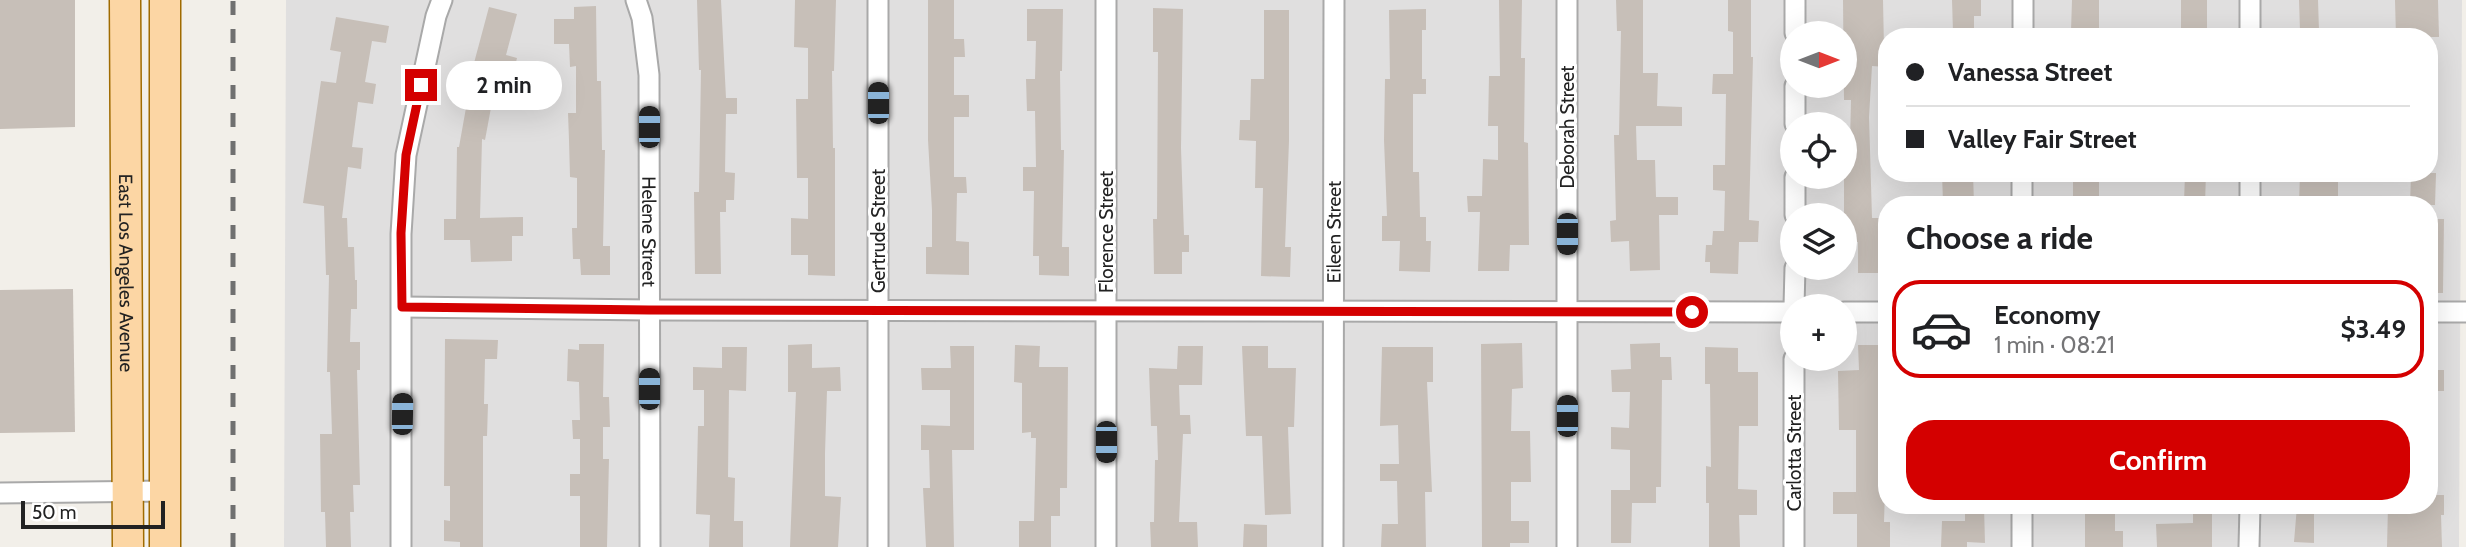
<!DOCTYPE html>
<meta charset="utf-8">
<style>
:root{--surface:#fff;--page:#f2f2f2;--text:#202124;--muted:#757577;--line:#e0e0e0;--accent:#d40000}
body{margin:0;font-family:Cabin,sans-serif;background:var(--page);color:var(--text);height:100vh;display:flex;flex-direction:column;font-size:26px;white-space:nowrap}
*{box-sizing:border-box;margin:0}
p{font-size:23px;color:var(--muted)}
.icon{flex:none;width:38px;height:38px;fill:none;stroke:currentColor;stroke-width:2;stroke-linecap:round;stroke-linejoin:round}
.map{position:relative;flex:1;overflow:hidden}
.sheet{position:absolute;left:1878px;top:196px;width:560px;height:318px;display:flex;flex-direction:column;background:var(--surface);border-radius:28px;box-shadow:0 7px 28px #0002}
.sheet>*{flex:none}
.top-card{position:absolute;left:1878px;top:28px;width:560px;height:154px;border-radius:28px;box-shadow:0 7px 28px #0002;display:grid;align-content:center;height:154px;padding:0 28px;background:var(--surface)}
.needle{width:46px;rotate:90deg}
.tools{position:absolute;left:1780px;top:21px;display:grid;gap:14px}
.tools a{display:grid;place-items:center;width:77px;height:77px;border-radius:50%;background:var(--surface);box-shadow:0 7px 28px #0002;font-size:35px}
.scale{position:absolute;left:21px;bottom:18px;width:144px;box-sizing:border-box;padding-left:7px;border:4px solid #222;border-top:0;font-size:19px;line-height:24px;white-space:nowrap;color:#222;-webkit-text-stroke:5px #fff;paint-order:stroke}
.end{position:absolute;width:32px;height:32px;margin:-16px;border:9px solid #d40000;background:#fff;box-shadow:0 0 0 4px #fff}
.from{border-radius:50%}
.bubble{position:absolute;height:49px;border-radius:24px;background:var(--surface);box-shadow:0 7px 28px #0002;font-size:23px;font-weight:700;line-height:49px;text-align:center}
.car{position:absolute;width:21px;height:42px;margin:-21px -10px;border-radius:9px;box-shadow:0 0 5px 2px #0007;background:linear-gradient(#222 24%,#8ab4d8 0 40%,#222 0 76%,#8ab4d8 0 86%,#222 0)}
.top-card b{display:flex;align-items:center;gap:24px;height:66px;font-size:26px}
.top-card b+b{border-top:2px solid var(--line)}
.top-card i{width:18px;height:18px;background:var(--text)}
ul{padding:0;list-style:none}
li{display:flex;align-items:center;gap:21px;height:98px;margin:0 14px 10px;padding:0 14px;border:4px solid transparent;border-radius:28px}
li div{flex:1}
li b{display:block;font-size:26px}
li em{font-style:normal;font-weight:700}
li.selected{border-color:var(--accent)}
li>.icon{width:63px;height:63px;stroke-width:1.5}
h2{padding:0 28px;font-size:32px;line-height:84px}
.cta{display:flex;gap:14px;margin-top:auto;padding:14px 28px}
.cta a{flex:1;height:80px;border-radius:28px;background:var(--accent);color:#fff;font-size:28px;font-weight:700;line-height:80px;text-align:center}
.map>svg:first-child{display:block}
.residential{fill:#e0dfdf;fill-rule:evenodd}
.building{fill:#c7bfb8}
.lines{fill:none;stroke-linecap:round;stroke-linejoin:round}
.street-casing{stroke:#a9a9a9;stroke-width:23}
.primary-casing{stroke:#a06b00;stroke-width:33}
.street{stroke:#fff;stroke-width:19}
.primary{stroke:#fcd6a4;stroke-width:30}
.rail{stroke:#707070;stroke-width:5;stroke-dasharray:14 14;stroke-linecap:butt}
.route{stroke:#d40000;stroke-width:9}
.labels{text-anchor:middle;stroke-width:6;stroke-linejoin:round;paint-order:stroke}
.street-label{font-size:19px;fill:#222;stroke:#fff}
</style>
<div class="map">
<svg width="2466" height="547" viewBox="0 0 2466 547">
<rect width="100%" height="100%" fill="#f2efe9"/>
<!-- residential -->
<path class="residential" d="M286 0H2462L2459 547H284ZM1792 33H1844V86H1792ZM1886 37H2429V173H1886ZM1792 124H1844V177H1792ZM1886 205H2429V506H1886ZM1792 215H1844V268H1792ZM1792 306H1844V359H1792Z"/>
<!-- building -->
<g class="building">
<path d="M0 0H75V127L0 129Z"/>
<path d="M697 0H721L726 98H737V114H726L725 172 735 173 734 200H726V212H720L721 274H695L694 192H699L701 70H699Z"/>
<path d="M795 0H836L834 71H832L833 148H835V276L808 275V255H791V218L808 219V178H797L796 99H808V48L794 47Z"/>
<path d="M928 0H954V39H964L965 57H954V95H969V117H954V177H966L967 193H957L956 241 969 242V275L926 274V247H932V210L928 140Z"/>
<path d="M1499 0H1522L1521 58H1525L1524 142 1528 143 1529 245H1510L1509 271H1478L1480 212H1468L1467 196H1482L1483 159 1498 160V126H1488L1489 76H1500Z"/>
<path d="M1616 0H1643V73H1658L1657 106 1682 107V126H1636L1637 160H1655L1656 197H1678V215H1659L1660 270 1630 271 1629 241 1611 242 1610 221 1616 220 1614 135H1619L1621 31H1617Z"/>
<path d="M1728 0H1751V57H1753L1749 220 1759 221 1758 242H1739L1738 274 1710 273V262H1705L1706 245H1712L1713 231H1724L1725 191 1713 190V165H1725L1726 94H1712L1713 74H1733V32L1728 31Z"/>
<path d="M1843 0H1883L1884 48H1886V67L1872 66 1869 117 1872 218H1883L1886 273H1858V242H1844V144L1850 143 1851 100H1844Z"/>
<path d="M1952 0H1981V16H1974V32H1953Z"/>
<path d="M2072 0H2099V31H2071Z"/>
<rect x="2181" y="0" width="26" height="37"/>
<path d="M2299 0H2318L2319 31H2300Z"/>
<path d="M2395 0H2438L2439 37H2396Z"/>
<path d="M596 6 597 81H601L602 150H605L603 246H610V275H581L580 259H573L572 228H577V178L570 177 569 140 568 113H576V66L570 67 569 44H554V19H574V7Z"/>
<path d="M489 7 517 14 506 55 517 58 513 74 498 70 485 140 482 139 480 218 523 217V236H512V261L471 262 470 240H444V219H456L457 147H459L474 63Z"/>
<path d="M1153 8 1183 9 1181 148 1184 235H1189V252H1182V274H1154L1153 219H1157L1158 52H1153Z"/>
<path d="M1027 9H1063L1062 71H1060L1061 150H1064L1062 247H1069V276L1039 275V256H1033L1034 191H1023V167H1036L1035 111H1027L1026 79H1035L1036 41H1027Z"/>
<path d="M1426 9V30H1422V79H1426V94H1413V172H1419L1420 217H1426V241H1431L1430 272 1399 271 1400 241H1382V216H1387L1384 140 1385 79H1390L1389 10Z"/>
<path d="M1264 10H1289V141L1285 247H1291L1290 277 1261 276 1263 188H1255L1256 141 1239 140 1240 120H1250L1251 79H1264Z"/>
<path d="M336 17 389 26 386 43 372 41 365 82 376 84 373 104 358 102 352 147 363 148 361 169 348 167 342 218H347L348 247H354L355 280H357V309H351L350 342H360V370H357L360 485H353L354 512H350L351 547H326L325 512H321L320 434H332L330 372H327L329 275H326L324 206 303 203 321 81 336 83 341 52 330 50Z"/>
<path d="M1942 173H1973L1974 205 1943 203Z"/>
<rect x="2073" y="173" width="26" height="29"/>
<path d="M2185 173H2206L2205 204 2184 203Z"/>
<path d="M2300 173H2338V204H2299Z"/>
<path d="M2411 173H2436L2435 205H2410Z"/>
<path d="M2429 219H2444L2443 293H2429Z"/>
<path d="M73 289 75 432 0 433V290Z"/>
<path d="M445 339 498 340 497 359H485L484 404H488L487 436H483V547H460V542L444 541V520L450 521V486H444Z"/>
<path d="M1522 343 1523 388 1512 389 1511 431H1530L1531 482H1511V521H1529V543H1510V547H1482L1481 344Z"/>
<path d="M1660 343V357H1671L1672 380H1662L1661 487H1656V503H1632L1631 543H1611V490H1630V450L1611 449V427L1629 428 1630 392H1612L1611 370 1631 369 1630 344Z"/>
<path d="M579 344H604L603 397H609L610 427H603V459H609L607 547H580V496H570V474H580V439H573L572 420H580L579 382 567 381 568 349 579 350Z"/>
<path d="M812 344V368L840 367 841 391H827L825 453V496L841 497 838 547H790L796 392H788V345Z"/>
<path d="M1015 345 1040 346 1039 367H1068L1067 488H1060V516H1051V547H1019V521H1034L1036 438H1031V432L1022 433V383L1014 382Z"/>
<path d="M1858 345H1886V491H1885L1884 522H1890V547H1857V514H1833V492H1856V430H1839L1838 371 1859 370Z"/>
<path d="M950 346H974V450H952L954 547H926L923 488H930L929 450H921V425L950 426V390H922L921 368H951Z"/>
<path d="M1178 346H1203L1202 385H1179L1180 415H1190L1191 434H1183L1179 522H1197L1198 547H1151L1150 522H1154L1155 460H1158L1157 426H1151L1149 368 1177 369Z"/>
<path d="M1242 346H1268V368H1296L1294 427H1288L1291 514 1265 515 1262 436H1246Z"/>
<path d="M722 347H747L746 391 729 390 728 477 735 478 734 521H743V547H709L710 515 696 514 698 426H704V390H693V367L722 368Z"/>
<path d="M1382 347H1433V382H1427L1432 492H1425L1426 547H1381L1382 524H1398L1397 481H1380V464H1399L1398 425 1380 426Z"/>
<path d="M1705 347 1738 348V372H1758V426H1739L1738 489 1757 490V515H1739L1740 547H1709V503H1706V466L1711 467 1710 384H1705Z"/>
<rect x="2429" y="370" width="15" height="21"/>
<path d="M2429 495H2444V515H2441L2442 547H2387L2388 506H2429Z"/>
<path d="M1965 506H1984L1985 543 1967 542V547H1941L1942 521H1965Z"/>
<path d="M2085 506H2115V531H2123V547H2085Z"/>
<path d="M2193 506H2212V547H2157L2156 524 2193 523Z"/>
<path d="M2297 506H2314V543L2294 542Z"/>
<path d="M1244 524 1267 525V547H1243Z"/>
</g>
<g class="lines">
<!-- street casing -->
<g class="street-casing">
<g id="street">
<path id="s1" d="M636 0 642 18 649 75 650 547"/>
<path d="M1106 0V547"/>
<path d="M1795 33V0"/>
<path d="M2023 37V0"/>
<path d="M2250 37V0"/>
<path d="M1795 124V86"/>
<path d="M2022 205V173"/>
<path d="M2250 205V173"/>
<path d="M1795 215V177"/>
<path d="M1794 306 1795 268"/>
<path d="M403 307 649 310 1792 312"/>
<path d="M1844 312H1886"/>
<path d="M2429 312H2466"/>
<path d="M0 493 165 491"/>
<path d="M401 547V234L406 155 436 16 442 0"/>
<path d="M878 547V0"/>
<path id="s2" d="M1333 547 1334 0"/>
<path d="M1567 547V0"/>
<path d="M1794 547V359"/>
<path d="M2022 547V506"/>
<path d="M2249 547 2250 506"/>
</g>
</g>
<!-- primary casing -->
<g class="primary-casing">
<g id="primary">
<path id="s3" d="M125 0 128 547"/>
<path d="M165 547V0"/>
</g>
</g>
<!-- street -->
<use href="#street" class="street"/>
<!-- primary -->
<use href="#primary" class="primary"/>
<!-- rail -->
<path class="rail" d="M233 547V0"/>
</g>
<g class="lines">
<!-- route -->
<path class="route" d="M421 85 406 155 401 233 402 307 649 310 1692 312"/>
</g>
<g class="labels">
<!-- street labels -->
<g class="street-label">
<text transform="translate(1567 127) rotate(-90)" y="7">Deborah Street</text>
<text dy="7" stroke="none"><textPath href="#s1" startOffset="233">Helene Street</textPath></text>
<text transform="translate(878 231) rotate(-90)" y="7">Gertrude Street</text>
<text dy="7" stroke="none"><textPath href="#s2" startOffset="315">Eileen Street</textPath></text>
<text transform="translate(1106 232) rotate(-90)" y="7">Florence Street</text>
<text dy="7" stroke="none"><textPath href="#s3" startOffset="273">East Los Angeles Avenue</textPath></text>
<text transform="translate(1794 453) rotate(-90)" y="7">Carlotta Street</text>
</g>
</g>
</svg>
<div class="tools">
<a><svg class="needle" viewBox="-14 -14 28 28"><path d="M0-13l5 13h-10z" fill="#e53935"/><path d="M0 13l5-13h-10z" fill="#757577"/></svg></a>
<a><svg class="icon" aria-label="locate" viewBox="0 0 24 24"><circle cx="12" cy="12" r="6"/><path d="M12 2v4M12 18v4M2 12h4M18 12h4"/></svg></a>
<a><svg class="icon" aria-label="layers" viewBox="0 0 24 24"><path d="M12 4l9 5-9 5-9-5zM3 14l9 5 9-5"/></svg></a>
<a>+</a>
</div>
<div class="scale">50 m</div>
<i class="end from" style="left:1692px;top:312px"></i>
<i class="end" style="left:421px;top:85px"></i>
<div class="bubble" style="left:446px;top:61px;width:116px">2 min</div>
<i class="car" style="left:878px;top:103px;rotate:0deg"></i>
<i class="car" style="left:649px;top:127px;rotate:0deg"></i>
<i class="car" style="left:1567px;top:234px;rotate:180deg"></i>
<i class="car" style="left:649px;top:389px;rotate:0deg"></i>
<i class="car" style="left:402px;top:414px;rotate:1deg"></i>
<i class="car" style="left:1567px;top:416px;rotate:0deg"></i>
<i class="car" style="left:1106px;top:442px;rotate:180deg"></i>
<div class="top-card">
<b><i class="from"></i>Vanessa Street</b>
<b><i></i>Valley Fair Street</b>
</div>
<section class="sheet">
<h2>Choose a ride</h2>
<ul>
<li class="selected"><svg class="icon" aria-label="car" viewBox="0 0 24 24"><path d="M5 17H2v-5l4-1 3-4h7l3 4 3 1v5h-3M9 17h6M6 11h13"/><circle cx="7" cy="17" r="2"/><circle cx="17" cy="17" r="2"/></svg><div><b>Economy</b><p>1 min · 08:21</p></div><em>$3.49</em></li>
</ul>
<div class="cta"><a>Confirm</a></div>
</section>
</div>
